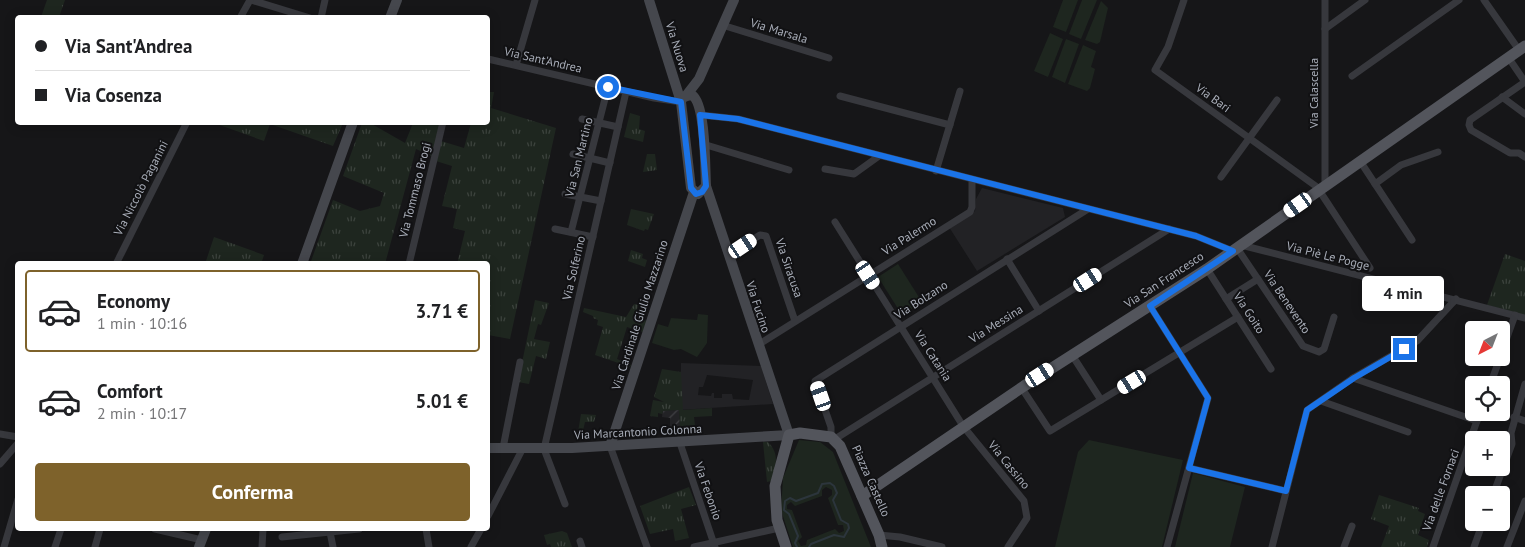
<!DOCTYPE html>
<html lang="it">
<meta charset="utf-8">
<style>
:root{--surface:#fff;--page:#f6f6f6;--text:#202124;--muted:#757577;--line:#e0e0e0;--accent:#7e622b}
body{margin:0;font-family:"PT Sans",sans-serif;background:var(--page);color:var(--text);height:100vh;display:flex;flex-direction:column;font-size:19px;white-space:nowrap}
*{box-sizing:border-box;margin:0}
p{font-size:16px;color:var(--muted)}
.icon{flex:none;width:28px;height:28px;fill:none;stroke:currentColor;stroke-width:2;stroke-linecap:round;stroke-linejoin:round}
.map{position:relative;flex:1;overflow:hidden}
.details{position:absolute;left:15px;top:261px;width:475px;height:270px;display:flex;flex-direction:column;background:var(--surface);border-radius:5px;box-shadow:0 2px 12px #0003}
.details>*{flex:none}
.guide{position:absolute;left:15px;top:15px;width:475px;height:110px;border-radius:5px;box-shadow:0 2px 12px #0003;display:grid;align-content:center;height:110px;padding:0 20px;background:var(--surface)}
.needle{width:32px;rotate:222deg}
.controls{position:absolute;left:1465px;top:321px;display:grid;gap:10px}
.controls a{display:grid;place-items:center;width:45px;height:45px;border-radius:5px;background:var(--surface);box-shadow:0 2px 12px #0003;font-size:25px}
.end{position:absolute;width:22px;height:22px;margin:-11px;border:6px solid #1a73e8;background:#fff;box-shadow:0 0 0 2px #fff}
.from{border-radius:50%}
.bubble{position:absolute;height:35px;border-radius:5px;background:var(--surface);box-shadow:0 2px 12px #0003;font-size:16px;font-weight:600;line-height:35px;text-align:center}
.car{position:absolute;width:15px;height:30px;margin:-15px -8px;border-radius:6px;box-shadow:0 0 4px 1px #0007;background:linear-gradient(#fff 24%,#345 0 40%,#fff 0 76%,#345 0 86%,#fff 0)}
.guide b{display:flex;align-items:center;gap:18px;height:48px;font-size:19px}
.guide b+b{border-top:1px solid var(--line)}
.guide i{width:12px;height:12px;background:var(--text)}
ul{padding:9px 0 0;list-style:none}
li{display:flex;align-items:center;gap:15px;height:82px;margin:0 10px 8px;padding:0 10px;border:2px solid transparent;border-radius:5px}
li div{flex:1}
li b{display:block;font-size:19px}
li em{font-style:normal;font-weight:600}
li.on{border-color:var(--accent)}
li>.icon{width:45px;height:45px;stroke-width:1.5}
.button{display:flex;gap:10px;margin-top:auto;padding:10px 20px}
.button a{flex:1;height:58px;border-radius:5px;background:var(--accent);color:#fff;font-size:20px;font-weight:600;line-height:58px;text-align:center}
.map>svg:first-child{display:block}
.built{fill:#222225;fill-rule:evenodd}
.industrial{fill:url(#industrial-furrows)}
.grass{fill:url(#grass-tufts)}
.garden{fill:#1e261f;fill-rule:evenodd}
.lines{fill:none;stroke-linecap:round;stroke-linejoin:round}
.stream{stroke:#2c353c;stroke-width:2}
.street{stroke:#37383d;stroke-width:7}
.secondary{stroke:#45474d;stroke-width:10}
.primary{stroke:#53555c;stroke-width:11}
.route{stroke:#1a73e8;stroke-width:6}
.labels{text-anchor:middle;stroke-width:4;stroke-linejoin:round;paint-order:stroke}
.street-label{font-size:12px;fill:#a8adb8;stroke:#111113}
</style>
<div class="map">
<svg width="1525" height="547" viewBox="0 0 1525 547">
<defs>
<pattern id="industrial-furrows" width="10" height="10" patternUnits="userSpaceOnUse" patternTransform="scale(1.25)"><rect width="10" height="10" fill="#222225"/><path d="M-1 1l2-2M0 10L10 0M9 11l2-2" fill="none" stroke="#3f3f43"/></pattern>
<pattern id="grass-tufts" width="24" height="20" patternUnits="userSpaceOnUse" patternTransform="scale(1.25)"><rect width="24" height="20" fill="#1e261f"/><path d="M3 7l-1-3M5 7V3M7 7l1-3M15 17l-1-3M17 17v-4M19 17l1-3" fill="none" stroke="#3c433d"/></pattern>
</defs>
<rect width="100%" height="100%" fill="#161618"/>
<!-- built -->
<g class="built">
<path d="M982 188 1063 208 1065 217 977 271 949 227 975 211 976 199Z"/>
<path d="M681 363 761 366 773 404 664 411 681 371ZM707 375 753 380 749 400 733 399 732 394H722V398H714V393H712L711 396 698 395 699 387H703Z"/>
</g>
<!-- industrial -->
<path class="industrial" d="M679 410 680 426 670 427V418L662 417 663 411Z"/>
<!-- grass -->
<g class="grass">
<path d="M47 0H65L59 17H41Z"/>
<path d="M488 92H494L491 108 556 128 510 339 488 335V264H457L465 231 453 228 457 209 442 206 452 166 436 161 441 141 464 148 471 123 488 122Z"/>
<path d="M630 113 640 116 639 129 645 131 643 142 624 137Z"/>
<path d="M214 123H343L333 146 270 124 264 141Z"/>
<path d="M362 123H370L405 143 413 123H440L432 156 416 149 385 264H310L333 200 360 211 380 206 384 193 343 176Z"/>
<path d="M647 154H655L657 170 643 172Z"/>
<path d="M631 209 654 214 648 230 645 229 644 231 627 225Z"/>
<path d="M214 237 264 255 261 264H205Z"/>
<path d="M631 250 643 254 642 258 647 260 645 267 628 261Z"/>
<path d="M1505 254 1525 261V315L1487 305Z"/>
<path d="M535 300 549 303 541 325 538 324 534 339 550 342 546 359 536 356 529 384 518 382Z"/>
<path d="M634 304 638 305 635 317 647 321 643 332 627 327 617 359 631 365 630 367 595 355 603 327 597 325 598 320 593 318V316L583 312 584 308 626 317Z"/>
<path d="M662 369 681 372 683 410 712 408V416L694 417 696 434 675 436V427L680 426 679 410 663 411 662 414 658 413V417L650 416 653 400 664 402 654 397Z"/>
<path d="M581 414 596 415 594 422H585L581 439 577 438Z"/>
<path d="M763 442H768C780 454 776 467 771 481L767 482Z"/>
<path d="M689 487 696 505 681 509 689 538 675 541 673 529 650 534 640 506Z"/>
<path d="M1379 495 1419 508 1418 511 1425 514 1418 535 1429 540 1427 547H1381L1389 526 1371 519Z"/>
<path d="M562 531 567 533 572 547H551L550 544 547 545 544 535Z"/>
</g>
<!-- garden -->
<g class="garden">
<path d="M1063 0H1078L1066 32 1053 27Z"/>
<path d="M1082 0H1097L1081 39 1069 34Z"/>
<path d="M1101 1 1108 8 1100 42 1097 44 1085 40Z"/>
<path d="M1050 33 1063 39 1048 77 1034 71Z"/>
<path d="M1066 39 1079 44 1065 83 1052 77Z"/>
<path d="M1083 45 1096 51 1091 67 1095 69 1090 88 1087 91 1068 84Z"/>
<path d="M898 264 922 302 902 315 878 277Z"/>
<path d="M698 314 708 315 707 343 697 357 681 349 674 350 652 343 658 324 668 327 671 318 697 320Z"/>
<path d="M799 440 820 442 833 452 871 547H793L781 510 783 478ZM826 487 832 490V495L828 498 838 525H843L844 531 839 533 835 529 807 540 806 545 801 546 798 541 802 537 792 510 787 509V505L791 502 795 506 822 496V490Z"/>
<path d="M1089 440 1183 460 1162 547H1055L1078 452Z"/>
<path d="M1193 473 1245 487 1230 547H1175Z"/>
</g>
<g class="lines">
<!-- stream -->
<path class="stream" d="M797 547 795 543 798 536 789 514 784 510 785 501 790 498 796 501 818 493 822 484 830 483 834 486 837 493 833 500 841 520 848 524 849 528 844 537 834 535 811 544 809 547"/>
<!-- street -->
<g class="street">
<path d="M251 0 310 18"/>
<path d="M1184 0 1168 47 1155 70 1317 187 1370 268"/>
<path d="M1484 0 1519 50"/>
<path d="M240 18 250 0"/>
<path d="M321 18 325 0"/>
<path d="M722 25 829 58"/>
<path d="M1325 29 1365 0"/>
<path d="M1508 57 1525 82 1470 120 1469 125 1471 130 1510 153H1519L1525 157"/>
<path d="M488 59 654 98 681 102"/>
<path d="M516 65 535 0"/>
<path d="M1352 76 1459 0"/>
<path d="M840 96 950 125"/>
<path d="M1502 97 1525 114"/>
<path d="M701 115 738 119 1196 236 1233 251"/>
<path d="M582 119 618 127"/>
<path d="M703 144 789 170"/>
<path d="M573 154 610 163"/>
<path d="M1360 161 1412 240"/>
<path d="M825 169 854 174 879 156"/>
<path d="M936 171 960 91"/>
<path d="M1221 177 1277 100"/>
<path d="M1375 184 1401 165 1438 152"/>
<path d="M1325 186V0"/>
<path d="M565 194 601 201"/>
<path d="M835 222 963 426 1024 501 1027 518 1008 547"/>
<path d="M555 229 593 237"/>
<path d="M571 232 608 87"/>
<path d="M1241 245 1525 318"/>
<path d="M1237 248 1303 346 1319 352 1324 349 1334 317"/>
<path d="M728 255 760 235 766 236 795 321"/>
<path d="M1007 259 1039 311"/>
<path d="M116 264 187 122"/>
<path d="M409 264 443 122"/>
<path d="M1207 269 1271 369"/>
<path d="M1226 299 1258 279"/>
<path d="M1150 306 1208 398 1167 547"/>
<path d="M758 345 970 212 972 207V180"/>
<path d="M1501 354 1515 315"/>
<path d="M1072 355 1101 400"/>
<path d="M1353 378 1477 421"/>
<path d="M1490 385 1500 358"/>
<path d="M1021 387 1050 431 1238 317"/>
<path d="M1321 401 1408 432"/>
<path d="M1514 417 1525 421"/>
<path d="M0 434 18 437"/>
<path d="M831 437V427L815 381 1088 209"/>
<path d="M835 439 1169 229"/>
<path d="M680 443 715 547"/>
<path d="M610 446 647 547"/>
<path d="M503 448 520 362"/>
<path d="M0 464 18 443"/>
<path d="M1189 468 1286 491"/>
<path d="M1493 495 1512 444 1511 433 1525 384"/>
<path d="M565 504 544 449 626 92"/>
<path d="M488 516 523 448"/>
<path d="M155 529 202 540"/>
<path d="M426 529 429 547"/>
<path d="M330 532 333 547"/>
<path d="M879 535 900 537 942 547"/>
<path d="M282 537 359 529"/>
<path d="M580 541 582 547"/>
<path d="M4 547 18 499"/>
<path d="M55 547 61 529"/>
<path d="M95 547 100 529"/>
<path d="M262 547 263 529"/>
<path d="M471 547 481 529"/>
<path d="M694 547 779 528"/>
<path d="M1272 547 1307 410 1353 378 1417 341 1456 299"/>
<path d="M1344 547 1352 526"/>
<path d="M1433 547 1480 412"/>
<path d="M1474 547 1483 522"/>
<path d="M1507 547 1525 501"/>
</g>
<!-- secondary -->
<g class="secondary">
<path d="M649 0 681 102 691 188 698 194 706 186C705 169 706 104 692 95L686 96"/>
<path d="M390 18 397 0"/>
<path d="M685 97 699 79 734 0"/>
<path d="M302 264 353 122"/>
<path d="M610 446 694 192"/>
<path d="M488 448H572L789 435 706 186"/>
<path d="M199 547 206 529"/>
</g>
<!-- primary -->
<g class="primary">
<path d="M862 496 1024 386 1207 269 1525 46"/>
<path d="M786 547 777 520 775 486 789 435 800 433 831 437 840 446 879 535 882 547"/>
</g>
</g>
<g class="lines">
<!-- route -->
<path class="route" d="M608 87 681 102 691 188 696 194 702 192 706 186 700 115 738 119 1196 236 1233 251 1150 306 1208 398 1189 468 1286 491 1307 410 1354 378 1404 349"/>
</g>
<g class="labels">
<!-- street labels -->
<g class="street-label">
<text transform="translate(779 31) rotate(17)" y="4">Via Marsala</text>
<text transform="translate(677 47) rotate(73)" y="4">Via Nuova</text>
<text transform="translate(543 60) rotate(13)" y="4">Via Sant'Andrea</text>
<text transform="translate(1314 93) rotate(-90)" y="4">Via Calascella</text>
<text transform="translate(1213 98) rotate(36)" y="4">Via Bari</text>
<text transform="translate(579 157) rotate(-76)" y="4">Via San Martino</text>
<text transform="translate(141 188) rotate(-63)" y="4">Via Niccolò Paganini</text>
<text transform="translate(415 190) rotate(-76)" y="4">Via Tommaso Brogi</text>
<text transform="translate(909 236) rotate(-32)" y="4">Via Palermo</text>
<text transform="translate(1328 256) rotate(14)" y="4">Via Piè Le Pogge</text>
<text transform="translate(574 268) rotate(-77)" y="4">Via Solferino</text>
<text transform="translate(789 268) rotate(71)" y="4">Via Siracusa</text>
<text transform="translate(1164 280) rotate(-33)" y="4">Via San Francesco</text>
<text transform="translate(921 300) rotate(-33)" y="4">Via Bolzano</text>
<text transform="translate(1287 302) rotate(56)" y="4">Via Benevento</text>
<text transform="translate(758 307) rotate(72)" y="4">Via Fucino</text>
<text transform="translate(1249 313) rotate(57)" y="4">Via Goito</text>
<text transform="translate(640 315) rotate(-72)" y="4">Via Cardinale Giulio Mazzarino</text>
<text transform="translate(996 324) rotate(-32)" y="4">Via Messina</text>
<text transform="translate(933 356) rotate(57)" y="4">Via Catania</text>
<text transform="translate(638 432) rotate(-3)" y="4">Via Marcantonio Colonna</text>
<text transform="translate(1009 465) rotate(51)" y="4">Via Cassino</text>
<text transform="translate(871 481) rotate(66)" y="4">Piazza Castello</text>
<text transform="translate(1441 490) rotate(-70)" y="4">Via delle Fornaci</text>
<text transform="translate(708 491) rotate(71)" y="4">Via Febonio</text>
</g>
</g>
</svg>
<div class="controls">
<a><svg class="needle" viewBox="-14 -14 28 28"><path d="M0-13l5 13h-10z" fill="#e53935"/><path d="M0 13l5-13h-10z" fill="#757577"/></svg></a>
<a><svg class="icon" aria-label="locate" viewBox="0 0 24 24"><circle cx="12" cy="12" r="6"/><path d="M12 2v4M12 18v4M2 12h4M18 12h4"/></svg></a>
<a>+</a>
<a>−</a>
</div>
<i class="end from" style="left:608px;top:87px"></i>
<i class="end" style="left:1404px;top:349px"></i>
<div class="bubble" style="left:1362px;top:276px;width:82px">4 min</div>
<i class="car" style="left:1298px;top:205px;rotate:235deg"></i>
<i class="car" style="left:743px;top:246px;rotate:56deg"></i>
<i class="car" style="left:868px;top:275px;rotate:147deg"></i>
<i class="car" style="left:1088px;top:280px;rotate:58deg"></i>
<i class="car" style="left:1040px;top:375px;rotate:57deg"></i>
<i class="car" style="left:1132px;top:382px;rotate:239deg"></i>
<i class="car" style="left:821px;top:396px;rotate:341deg"></i>
<div class="guide">
<b><i class="from"></i>Via Sant'Andrea</b>
<b><i></i>Via Cosenza</b>
</div>
<section class="details">
<ul>
<li class="on"><svg class="icon" aria-label="car" viewBox="0 0 24 24"><path d="M5 17H2v-5l4-1 3-4h7l3 4 3 1v5h-3M9 17h6M6 11h13"/><circle cx="7" cy="17" r="2"/><circle cx="17" cy="17" r="2"/></svg><div><b>Economy</b><p>1 min · 10:16</p></div><em>3.71 €</em></li>
<li><svg class="icon" aria-label="car" viewBox="0 0 24 24"><path d="M5 17H2v-5l4-1 3-4h7l3 4 3 1v5h-3M9 17h6M6 11h13"/><circle cx="7" cy="17" r="2"/><circle cx="17" cy="17" r="2"/></svg><div><b>Comfort</b><p>2 min · 10:17</p></div><em>5.01 €</em></li>
</ul>
<div class="button"><a>Conferma</a></div>
</section>
</div>
